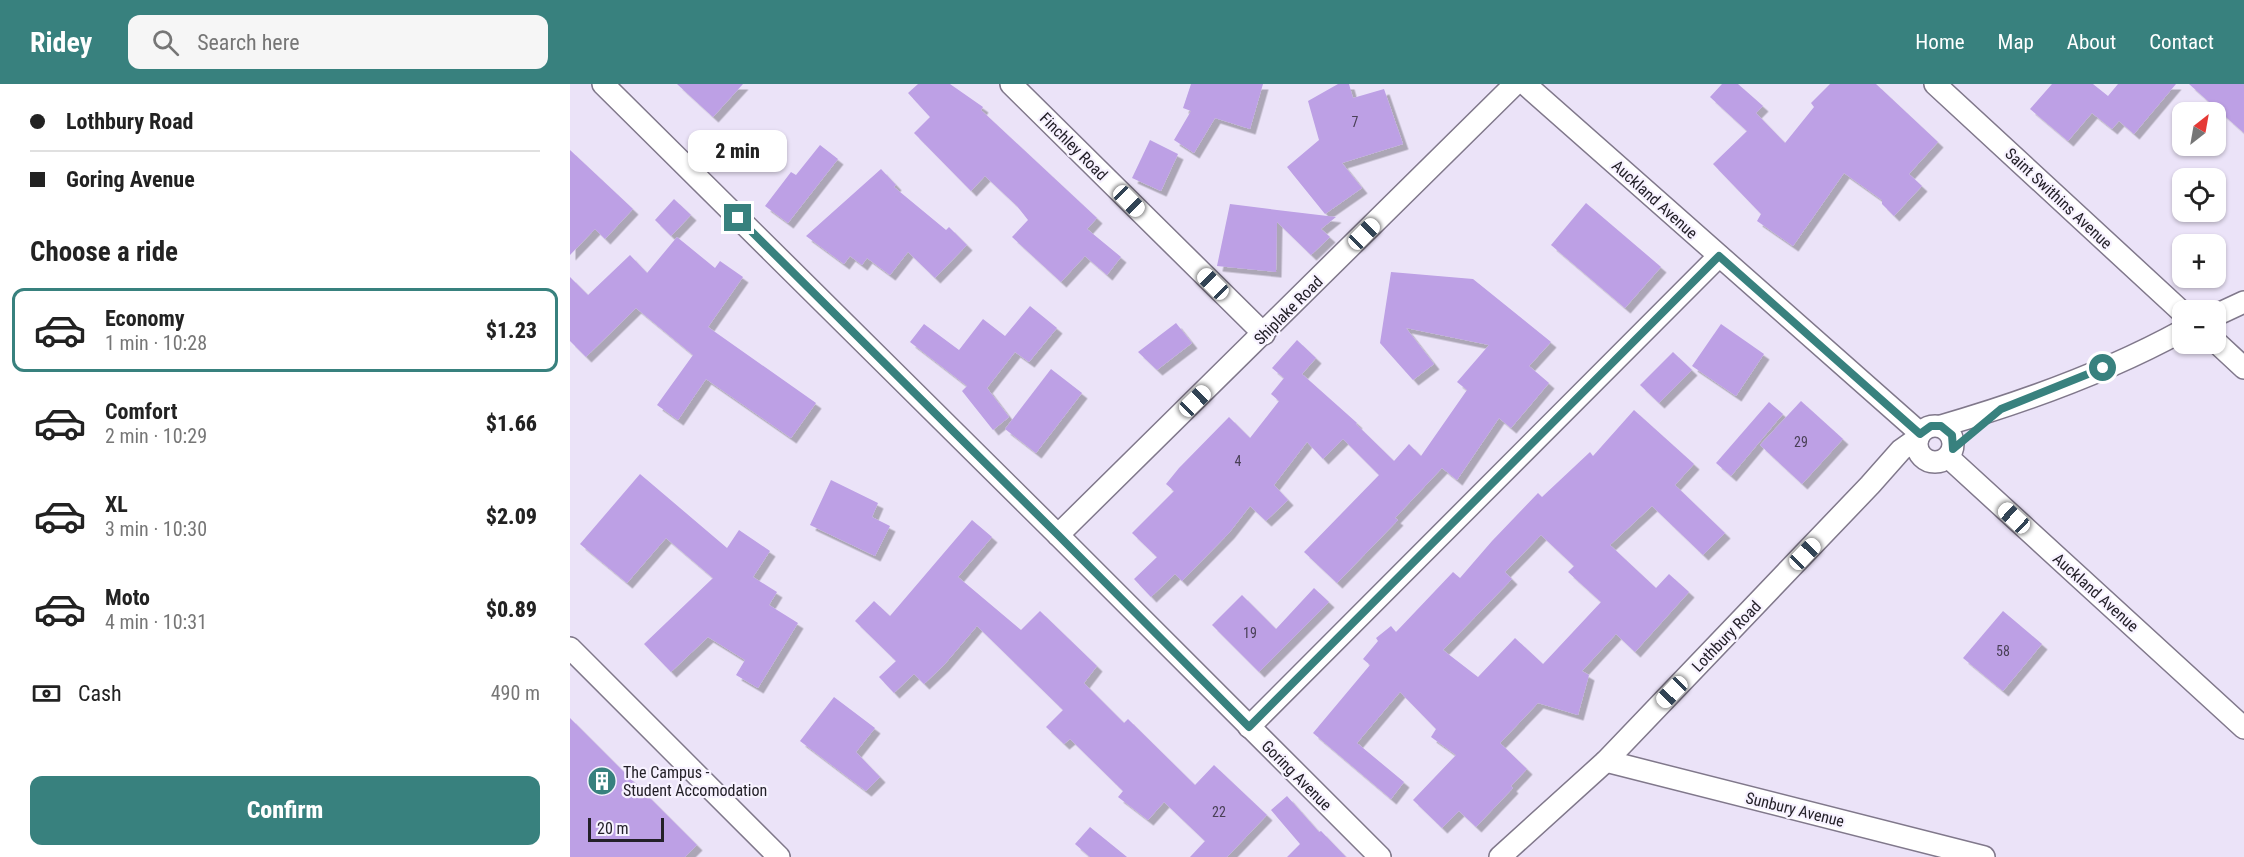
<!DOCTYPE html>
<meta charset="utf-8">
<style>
:root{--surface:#fff;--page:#f6f6f6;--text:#222;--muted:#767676;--line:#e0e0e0;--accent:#38817e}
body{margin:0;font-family:"Roboto Condensed",sans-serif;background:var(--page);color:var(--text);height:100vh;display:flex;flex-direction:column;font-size:22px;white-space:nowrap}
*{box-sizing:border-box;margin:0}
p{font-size:20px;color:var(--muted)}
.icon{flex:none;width:33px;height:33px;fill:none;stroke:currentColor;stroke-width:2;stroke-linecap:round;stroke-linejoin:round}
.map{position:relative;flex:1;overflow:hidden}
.panel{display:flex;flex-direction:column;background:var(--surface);width:570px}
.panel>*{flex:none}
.top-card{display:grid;align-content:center;height:132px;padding:0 30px;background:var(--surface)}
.needle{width:39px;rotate:31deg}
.buttons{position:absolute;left:1602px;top:18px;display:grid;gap:12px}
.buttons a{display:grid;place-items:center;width:54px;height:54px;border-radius:12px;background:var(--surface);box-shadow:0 2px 4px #0004;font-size:30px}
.scale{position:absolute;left:18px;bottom:15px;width:76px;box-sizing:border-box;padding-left:6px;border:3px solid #232028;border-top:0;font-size:16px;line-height:21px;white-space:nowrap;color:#232028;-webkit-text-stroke:4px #f7f2ff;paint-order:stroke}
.end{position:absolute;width:27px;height:27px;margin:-14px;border:8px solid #38817e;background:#fff;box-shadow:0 0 0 3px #fff}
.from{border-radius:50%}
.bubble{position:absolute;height:42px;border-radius:12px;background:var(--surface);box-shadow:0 2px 4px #0004;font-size:20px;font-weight:800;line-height:42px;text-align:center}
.car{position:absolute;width:18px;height:36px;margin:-18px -9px;border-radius:8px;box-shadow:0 0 4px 2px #0007;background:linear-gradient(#fff 24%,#345 0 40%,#fff 0 76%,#345 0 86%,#fff 0)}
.top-card b{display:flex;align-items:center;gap:21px;height:57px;font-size:22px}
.top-card b+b{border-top:2px solid var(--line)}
.top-card i{width:15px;height:15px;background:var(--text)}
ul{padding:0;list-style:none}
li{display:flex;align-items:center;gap:18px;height:84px;margin:0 12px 9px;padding:0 18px;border:3px solid transparent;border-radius:12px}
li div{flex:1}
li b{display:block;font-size:22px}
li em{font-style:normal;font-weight:800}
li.active{border-color:var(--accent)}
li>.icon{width:54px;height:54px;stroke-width:1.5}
h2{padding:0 30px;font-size:27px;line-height:72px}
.pay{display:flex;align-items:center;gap:15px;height:66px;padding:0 30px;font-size:22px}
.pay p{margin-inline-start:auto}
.button{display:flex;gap:12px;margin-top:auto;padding:12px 30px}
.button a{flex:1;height:69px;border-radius:12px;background:var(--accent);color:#fff;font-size:24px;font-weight:800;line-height:69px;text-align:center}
header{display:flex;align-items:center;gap:36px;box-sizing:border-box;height:84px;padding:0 30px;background:var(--accent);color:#fff}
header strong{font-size:28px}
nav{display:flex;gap:33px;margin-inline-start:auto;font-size:21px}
.search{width:420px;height:54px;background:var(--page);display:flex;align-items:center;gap:15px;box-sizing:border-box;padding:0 21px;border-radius:12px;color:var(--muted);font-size:22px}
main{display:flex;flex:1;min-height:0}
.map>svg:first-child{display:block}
.building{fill:#bda0e5;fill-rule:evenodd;filter:url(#shadow)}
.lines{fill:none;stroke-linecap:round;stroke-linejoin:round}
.minor-casing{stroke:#80788b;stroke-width:24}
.minor{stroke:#fff;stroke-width:21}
.route{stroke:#38817e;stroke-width:8}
.labels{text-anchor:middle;stroke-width:4.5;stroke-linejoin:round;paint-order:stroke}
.number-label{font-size:14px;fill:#4a4057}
.street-label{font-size:16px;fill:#232028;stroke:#f7f2ff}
.poi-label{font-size:16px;fill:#232028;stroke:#f7f2ff;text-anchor:start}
</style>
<header>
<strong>Ridey</strong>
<div class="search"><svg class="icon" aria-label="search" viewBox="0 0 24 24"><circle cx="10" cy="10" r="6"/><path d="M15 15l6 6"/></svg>Search here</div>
<nav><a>Home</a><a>Map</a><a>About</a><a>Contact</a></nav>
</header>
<main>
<section class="panel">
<div class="top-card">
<b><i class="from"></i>Lothbury Road</b>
<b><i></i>Goring Avenue</b>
</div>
<h2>Choose a ride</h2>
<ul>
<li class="active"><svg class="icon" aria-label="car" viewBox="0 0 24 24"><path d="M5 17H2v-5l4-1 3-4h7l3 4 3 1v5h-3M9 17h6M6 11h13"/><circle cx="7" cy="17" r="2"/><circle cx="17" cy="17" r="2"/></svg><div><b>Economy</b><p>1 min · 10:28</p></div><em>$1.23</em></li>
<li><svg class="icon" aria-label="car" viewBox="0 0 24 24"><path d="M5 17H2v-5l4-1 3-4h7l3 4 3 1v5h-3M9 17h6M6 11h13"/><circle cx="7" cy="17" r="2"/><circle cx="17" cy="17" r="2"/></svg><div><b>Comfort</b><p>2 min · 10:29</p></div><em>$1.66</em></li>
<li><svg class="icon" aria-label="car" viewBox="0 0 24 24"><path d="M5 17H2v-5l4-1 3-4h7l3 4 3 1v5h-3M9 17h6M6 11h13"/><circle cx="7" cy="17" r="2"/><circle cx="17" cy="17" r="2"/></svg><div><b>XL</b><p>3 min · 10:30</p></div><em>$2.09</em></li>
<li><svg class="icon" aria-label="car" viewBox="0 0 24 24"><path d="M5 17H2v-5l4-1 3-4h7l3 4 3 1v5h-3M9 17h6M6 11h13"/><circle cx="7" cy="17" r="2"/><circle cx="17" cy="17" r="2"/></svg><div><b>Moto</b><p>4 min · 10:31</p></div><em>$0.89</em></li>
</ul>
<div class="pay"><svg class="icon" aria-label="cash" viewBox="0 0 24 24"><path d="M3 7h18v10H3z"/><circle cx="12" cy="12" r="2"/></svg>Cash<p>490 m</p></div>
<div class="button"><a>Confirm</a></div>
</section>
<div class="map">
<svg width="1674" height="773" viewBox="0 0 1674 773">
<defs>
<filter id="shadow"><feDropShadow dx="5.5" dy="5.5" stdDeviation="0" flood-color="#0004"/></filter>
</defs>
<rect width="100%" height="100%" fill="#ebe3f8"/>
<!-- building -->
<g class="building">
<path d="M107 0H173L143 33Z"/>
<path d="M348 0H380L413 23 411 26 527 134 517 145 551 173 537 191 515 172 491 198 442 153 458 136 447 122 415 92 401 107 344 49 360 33 338 9Z"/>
<path d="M621 0H693L680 45 645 34 624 69 604 56 621 27 613 24Z"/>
<path d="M768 0H779L783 14 814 5 833 60 772 79 792 104 755 130 717 83 749 56 738 17Z"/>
<path d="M1152 0H1168L1193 22 1186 29 1215 59 1244 23 1241 19 1260 0H1306L1368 58 1339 90 1352 102 1324 132 1312 120V116L1274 89 1223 162 1187 137 1191 130 1143 80 1177 47 1140 13Z"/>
<path d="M1482 0H1523L1538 12 1548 0H1606L1564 50 1549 37 1542 45 1522 29 1498 57 1460 25Z"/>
<path d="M1619 0H1674V49Z"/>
<path d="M580 56 608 70 591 107 562 94Z"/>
<path d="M250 61 268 75 218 139 195 122 221 88 226 91Z"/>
<path d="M0 66 63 125 35 155 25 145 0 171Z"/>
<path d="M311 85 326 101 324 103 376 146 379 143 397 161 365 194 338 168 320 191 297 174 292 181 280 172 274 180 236 152Z"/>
<path d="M104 115 121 131 101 152 85 136Z"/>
<path d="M1016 119 1091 183 1055 224 981 161Z"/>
<path d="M660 120 707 126 766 133 751 145 760 153 741 171 707 138 706 188 647 182Z"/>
<path d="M107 153 145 184 150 177 173 193 138 243 246 319 221 354 136 295 108 336 87 321 123 271 66 224 16 273 0 257V193L18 211 60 171 77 189Z"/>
<path d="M821 188 903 195 981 258 959 282 979 299 941 344 929 334 887 396 872 384 825 434 828 436 767 499 734 468 809 391 773 355 753 375 737 358 704 401 718 416 696 437 680 422 659 449 612 497 605 490 581 513 564 495 587 473 562 449 604 407 596 400 609 384 659 333 680 354 709 317 701 310 714 294 702 284 727 256 746 274 732 290 787 339 786 340 824 377 839 360 851 372 897 306 887 298 919 261 836 244 864 280 843 296 810 259Z"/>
<path d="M460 222 487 244 459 278 445 268 417 304 439 333 423 346 392 307 397 302 340 258 354 240 389 266 413 235 435 252Z"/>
<path d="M606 239 622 259 587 286 568 268Z"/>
<path d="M1151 240 1194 270 1166 312 1122 282Z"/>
<path d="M1103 268 1122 286 1089 319 1070 301Z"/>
<path d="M481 285 512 309 466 369 435 345Z"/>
<path d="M1231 317 1273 355 1232 400 1190 361Z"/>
<path d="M1199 318 1213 330 1161 392 1146 379Z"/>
<path d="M1064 326 1124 380 1105 401 1155 449 1133 471 1082 422 1040 461 1086 504 1099 490 1119 508 1065 568 1046 550 1012 587 1019 591 1008 631 968 619 930 659 957 685 941 702 943 704 906 743 889 727 872 744 843 716 886 671 861 653 866 645 830 608 787 659 834 698 821 715 743 649 800 581 793 575 808 557 806 554 821 542 826 548 883 488 890 494 922 457 968 409 972 413 1020 368 1023 372ZM971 451 1004 482 998 488 1031 518 973 580 945 554 908 593 873 566 942 495 935 488Z"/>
<path d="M70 390 157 464 169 446 200 467 183 493 207 508 199 521 228 539 188 604 166 591 175 576 138 553 101 588 74 560 143 494 96 454 57 499 10 460Z"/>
<path d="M261 396 308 419 302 433 320 442 305 472 240 441Z"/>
<path d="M402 436 422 453 388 493 451 546 470 527 527 582 514 599 554 639 558 635 625 701 644 681 697 731 657 773H620L635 757 594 718 578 736 548 713 553 707 500 655 494 660 476 643 493 626 407 542 374 581 354 600 344 590 324 609 309 593 326 577 285 537 304 517 320 532Z"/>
<path d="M744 504 759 518 689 588 642 541 672 511 706 545Z"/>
<path d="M1433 527 1472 560 1433 607 1393 574Z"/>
<path d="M264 613 305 644 286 668 310 693 296 707 230 657Z"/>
<path d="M0 634 127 761 115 773H0Z"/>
<path d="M717 712 749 748 751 747 776 773H717L730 760 701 726Z"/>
<path d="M520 743 557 773H520L505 760Z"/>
</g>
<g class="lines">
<!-- minor casing -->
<g class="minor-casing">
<g id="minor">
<path d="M33 0 488 451 810 773"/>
<path d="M441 0 694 250"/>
<path d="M955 0 1350 349"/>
<path d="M1365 0 1612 228"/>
<path d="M1646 231 1674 218"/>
<path d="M1646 258 1674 284"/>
<circle cx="1365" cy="360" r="18"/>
<path d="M1371 342C1454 318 1537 288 1612 247"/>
<path d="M1378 373 1674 644"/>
<path d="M488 451 945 0"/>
<path d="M0 564 209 773"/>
<path d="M679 643 1149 172"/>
<path d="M1036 677 1414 773"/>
<path d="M930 773 1036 677 1300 401 1331 366 1348 354"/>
</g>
</g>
<!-- minor -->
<use href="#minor" class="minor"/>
</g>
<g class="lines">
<!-- route -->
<path class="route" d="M168 134 488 451 679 643 1149 172 1350 350 1361 342H1371L1382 351 1383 365 1431 325 1533 284"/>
</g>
<!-- icons -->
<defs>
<g id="building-disc" transform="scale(1.5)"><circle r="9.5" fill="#38817e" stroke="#f7f2ff"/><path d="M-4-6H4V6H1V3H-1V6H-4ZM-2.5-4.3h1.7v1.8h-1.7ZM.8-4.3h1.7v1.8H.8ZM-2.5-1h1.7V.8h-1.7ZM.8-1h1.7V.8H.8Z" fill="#fff"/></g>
</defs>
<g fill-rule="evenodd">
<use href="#building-disc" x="32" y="697"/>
</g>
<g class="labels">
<!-- number labels -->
<g class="number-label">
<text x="785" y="43">7</text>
<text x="1231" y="363">29</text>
<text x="668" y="382">4</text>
<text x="680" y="554">19</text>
<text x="1433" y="572">58</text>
<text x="649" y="733">22</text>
</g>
<!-- street labels -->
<g class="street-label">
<text transform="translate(504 62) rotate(45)" y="6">Finchley Road</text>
<text transform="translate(1489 114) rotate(43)" y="6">Saint Swithins Avenue</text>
<text transform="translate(1085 115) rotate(42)" y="6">Auckland Avenue</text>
<text transform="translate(718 226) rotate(-45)" y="6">Shiplake Road</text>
<text transform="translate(1526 508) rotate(42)" y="6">Auckland Avenue</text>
<text transform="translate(1156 552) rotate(-46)" y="6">Lothbury Road</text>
<text transform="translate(727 691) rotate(45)" y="6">Goring Avenue</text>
<text transform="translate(1225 725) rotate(14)" y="6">Sunbury Avenue</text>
</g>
<!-- poi labels -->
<g class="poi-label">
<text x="53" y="694">The Campus -<tspan x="53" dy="18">Student Accomodation</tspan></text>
</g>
</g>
</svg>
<div class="buttons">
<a><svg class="needle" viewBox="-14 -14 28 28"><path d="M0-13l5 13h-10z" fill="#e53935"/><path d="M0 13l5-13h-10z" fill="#767676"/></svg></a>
<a><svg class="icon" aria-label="locate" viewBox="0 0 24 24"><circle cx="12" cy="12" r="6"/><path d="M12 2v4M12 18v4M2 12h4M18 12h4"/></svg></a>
<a>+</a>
<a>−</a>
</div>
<div class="scale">20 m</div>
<i class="end from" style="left:1533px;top:284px"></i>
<i class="end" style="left:168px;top:134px"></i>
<div class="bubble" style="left:118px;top:46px;width:99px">2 min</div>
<i class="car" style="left:559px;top:117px;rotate:135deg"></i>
<i class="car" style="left:794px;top:150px;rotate:45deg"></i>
<i class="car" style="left:643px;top:200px;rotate:315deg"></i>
<i class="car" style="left:625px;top:317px;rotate:46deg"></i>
<i class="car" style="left:1444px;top:434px;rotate:313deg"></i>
<i class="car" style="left:1235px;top:470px;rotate:44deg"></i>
<i class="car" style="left:1102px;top:608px;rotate:224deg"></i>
</div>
</main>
